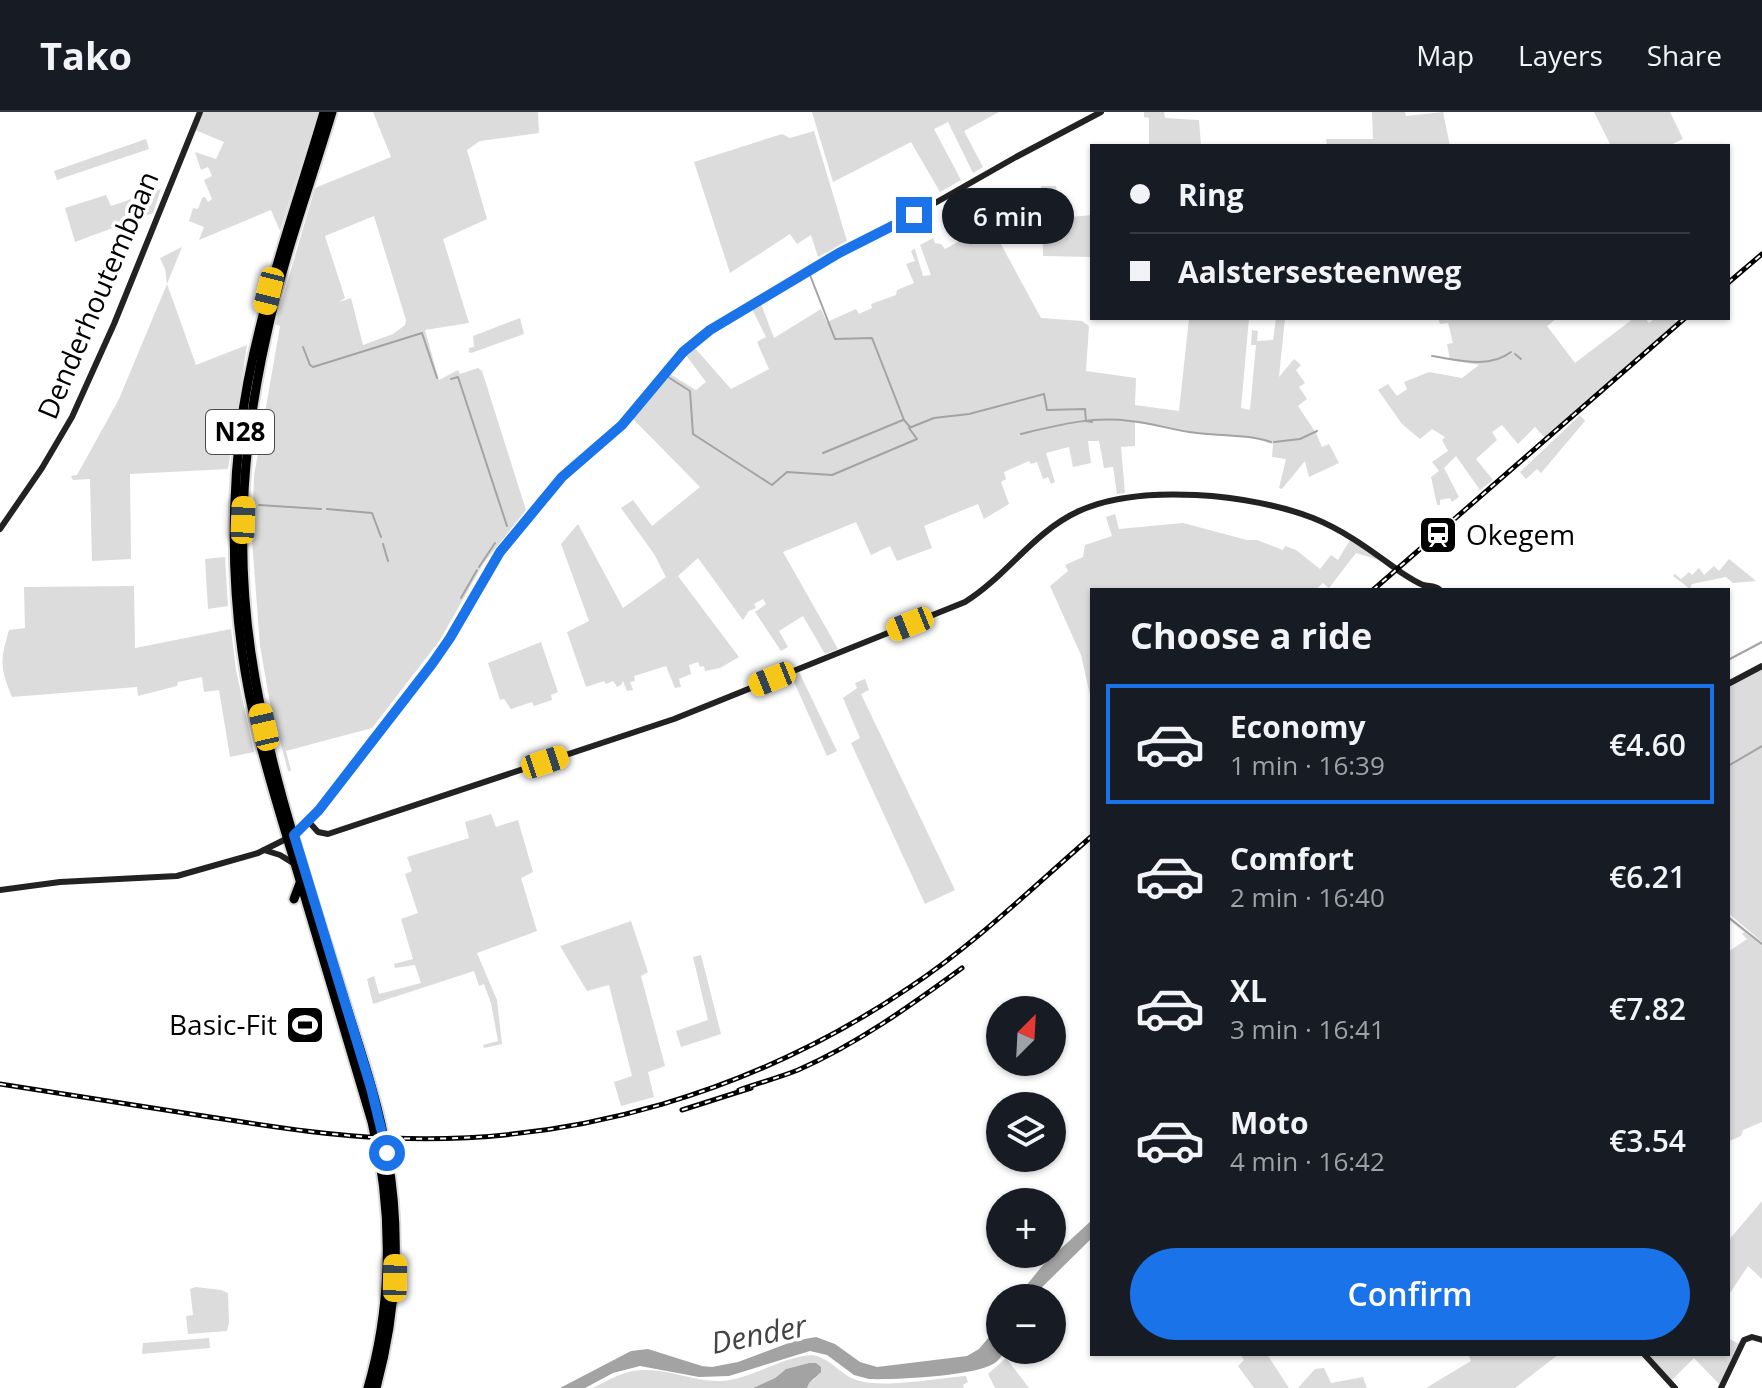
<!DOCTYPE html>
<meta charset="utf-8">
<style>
:root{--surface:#171b24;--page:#20242c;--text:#f1f3f6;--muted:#9ea1a6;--line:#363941;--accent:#1a73e8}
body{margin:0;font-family:"Open Sans",sans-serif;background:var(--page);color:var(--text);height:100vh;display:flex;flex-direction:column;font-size:30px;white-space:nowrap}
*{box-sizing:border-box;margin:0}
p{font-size:26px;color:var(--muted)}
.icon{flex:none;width:44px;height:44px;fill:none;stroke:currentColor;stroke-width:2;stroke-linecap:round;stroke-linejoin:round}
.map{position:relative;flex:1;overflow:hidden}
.details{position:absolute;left:1090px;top:476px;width:640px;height:768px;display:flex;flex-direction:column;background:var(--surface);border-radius:0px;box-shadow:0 2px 6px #0004}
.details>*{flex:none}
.top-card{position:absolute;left:1090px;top:32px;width:640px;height:176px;border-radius:0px;box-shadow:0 2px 6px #0004;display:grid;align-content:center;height:176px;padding:0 40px;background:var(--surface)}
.needle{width:52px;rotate:24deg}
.tools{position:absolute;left:986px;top:884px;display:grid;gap:16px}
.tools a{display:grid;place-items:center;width:80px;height:80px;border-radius:50%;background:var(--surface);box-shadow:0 2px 6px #0004;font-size:40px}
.end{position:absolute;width:36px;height:36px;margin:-18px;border:10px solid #1a73e8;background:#fff;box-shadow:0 0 0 4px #fff}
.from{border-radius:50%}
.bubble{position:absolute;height:56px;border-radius:28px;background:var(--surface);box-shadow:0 2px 6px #0004;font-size:26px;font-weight:600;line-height:56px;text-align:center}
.car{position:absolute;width:24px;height:48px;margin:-24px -12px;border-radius:10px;box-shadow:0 0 6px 2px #0007;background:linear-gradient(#f5c518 24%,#345 0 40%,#f5c518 0 76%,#345 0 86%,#f5c518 0)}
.top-card b{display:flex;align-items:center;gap:28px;height:76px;font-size:30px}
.top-card b+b{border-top:2px solid var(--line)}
.top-card i{width:20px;height:20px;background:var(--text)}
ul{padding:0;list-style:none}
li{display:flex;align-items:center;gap:24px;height:120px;margin:0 16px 12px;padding:0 24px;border:4px solid transparent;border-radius:0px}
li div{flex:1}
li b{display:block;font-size:30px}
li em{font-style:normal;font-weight:600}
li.selected{border-color:var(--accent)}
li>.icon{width:72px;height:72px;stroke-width:1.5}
h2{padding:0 40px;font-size:36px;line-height:96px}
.cta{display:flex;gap:16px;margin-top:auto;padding:16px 40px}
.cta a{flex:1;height:92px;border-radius:48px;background:var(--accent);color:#fff;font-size:32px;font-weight:600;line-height:92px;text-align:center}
header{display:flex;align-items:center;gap:48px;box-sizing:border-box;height:112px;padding:0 40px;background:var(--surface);border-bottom:2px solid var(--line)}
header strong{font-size:38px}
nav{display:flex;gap:44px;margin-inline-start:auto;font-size:28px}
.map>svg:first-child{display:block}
.green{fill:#dcdcdc;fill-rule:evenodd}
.water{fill:#a3a3a3}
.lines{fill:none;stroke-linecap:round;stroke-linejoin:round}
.stream{stroke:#a3a3a3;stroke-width:2}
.highway-casing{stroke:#dbdbdb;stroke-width:13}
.secondary{stroke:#222;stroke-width:6}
.highway{stroke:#000;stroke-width:9}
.rail-casing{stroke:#000;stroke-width:5}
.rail{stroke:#fff;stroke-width:2;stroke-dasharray:6;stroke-linecap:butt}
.route{stroke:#1a73e8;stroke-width:10}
.labels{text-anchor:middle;stroke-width:7;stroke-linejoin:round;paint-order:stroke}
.shield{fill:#fff;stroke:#4c4c4c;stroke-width:2}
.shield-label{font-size:26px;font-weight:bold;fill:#000}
.street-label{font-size:28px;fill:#000;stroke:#fff}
.poi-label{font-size:28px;fill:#000;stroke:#fff;text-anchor:start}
.water-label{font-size:30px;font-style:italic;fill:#444;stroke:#fff}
</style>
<header>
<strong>Tako</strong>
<nav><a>Map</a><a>Layers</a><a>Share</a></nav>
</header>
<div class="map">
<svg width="1762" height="1276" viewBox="0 0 1762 1276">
<rect width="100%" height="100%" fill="#fff"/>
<!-- green -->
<g class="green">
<path d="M203 0H318L280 119 271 98 199 128 204 115 189 109 193 96 198 97 202 86 205 85 208 90 212 87 204 68 212 64 208 55 201 58 195 40 216 47 224 30 195 18Z"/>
<path d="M373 0H538L539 21 480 29 467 38 487 107 443 127 469 211 425 218 439 268 458 258 460 262 478 256 482 259 526 398 483 452 440 528 372 616 286 639 291 659H288L270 591 260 534 252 428 254 364 280 214 275 212 315 76 391 45ZM374 104 406 208 405 213 393 222 363 233 351 186 339 190 345 186 325 124Z"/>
<path d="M812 0H999L964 19 983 55 973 61 948 10 934 17 961 68 940 80 911 30 833 70Z"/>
<path d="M1144 0H1164L1165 6 1199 8 1201 34H1149V6L1144 5Z"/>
<path d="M1372 0H1405L1406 4 1443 0 1450 34H1327L1326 27H1373Z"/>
<path d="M1594 0H1670L1683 27 1668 34H1611Z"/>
<path d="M814 19 847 129 818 145 811 123 797 132 790 122 730 161 694 50 782 22 790 26Z"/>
<path d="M146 27 149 37 57 68 54 59Z"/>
<path d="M1041 74H1056L1058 106 1092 103V145L1043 144Z"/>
<path d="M161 77 153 101 75 130 65 96 106 83 111 94Z"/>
<path d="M990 112 1041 206 1082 209 1089 214 1086 259 1136 266 1135 293 1179 299 1189 206H1249L1241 296 1250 298 1256 233H1251L1252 218 1258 219 1257 229 1273 228 1276 206H1285L1279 265 1294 247 1301 253 1296 258 1305 271 1299 275 1307 287 1298 294 1316 321 1322 335 1329 332 1339 351 1309 365 1305 349 1282 377 1279 376 1286 347 1272 345 1273 332 1249 325 1194 321 1135 310V334L1121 335 1125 381 1117 382 1113 355 1104 356 1099 329H1088L1091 351 1073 355 1069 335 1046 341 1055 370 1051 372 1048 365 1043 367 1037 350 1031 352 1029 349 1004 360 1006 367 1001 370 1009 392 984 407 978 392 924 414 932 436 897 449 890 434 871 443 856 410 783 440 838 537 825 542 803 504 779 519 788 535 781 539 755 500 766 492 763 487 754 492 756 496 749 499 743 508 698 446 678 464 739 545 720 556 705 559 704 554 700 555 698 550 689 553 691 562 679 567 681 575 675 576 666 554 634 564 635 569 630 570 633 578 627 579 623 569 621 573 617 575 613 569 606 572 604 569 586 575 567 520 589 509 561 432 578 412 623 496 666 465 654 442 621 396 633 388 652 414 700 375 632 306 670 262 696 278 706 270 685 242 694 235 731 277 769 257 757 230 766 225 752 197 761 192 774 226 821 197 827 210 856 197 859 202 872 196 871 192 896 183 897 178 914 171 906 152 915 149 911 139 915 137 923 164 931 163 920 133 933 126 935 131 941 132 945 137Z"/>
<path d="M182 135 167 172 196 253 247 233 228 357 130 362 131 447 92 449 90 367 73 368 71 364 77 363 119 287 167 172 165 157 160 146Z"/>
<path d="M520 206 524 222 471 241 469 240V236L474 235 473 224Z"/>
<path d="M1438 206H1557L1547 214 1575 251 1634 206H1645L1649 211 1655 206H1672L1676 210 1545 326 1535 315 1518 332 1502 313 1492 320 1497 328 1476 347 1493 368 1480 378 1456 344 1444 356 1459 385 1452 390 1450 386 1440 388V393H1437L1431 365 1439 359 1432 350 1448 339 1442 328 1445 325 1432 317 1420 327 1402 312 1378 278 1388 272 1397 284 1407 277 1404 270 1429 260 1462 266 1479 253 1450 248 1447 232 1453 231 1448 211 1440 212Z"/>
<path d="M1580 303 1585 309 1541 361 1537 357 1526 367 1520 360Z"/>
<path d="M1115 402 1119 417 1183 411 1247 428H1257L1283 438 1285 434 1296 438 1320 457 1331 443 1338 448 1350 428 1385 450 1356 441 1329 476 1323 471 1315 478H1092V592L1081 543 1050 474 1068 459 1065 453 1083 445 1085 433 1112 424 1106 405Z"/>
<path d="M225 445 228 494 208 497 205 447Z"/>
<path d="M1729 447 1756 469 1733 471 1726 465 1692 472 1690 477 1673 464 1675 462 1681 467 1689 460 1692 463 1699 456 1704 463 1714 454 1719 459Z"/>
<path d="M134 474 135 536 231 517 236 558 254 640 230 645 219 578 204 580 202 565 178 570 177 574 138 584 137 575 12 585C0 555 0 549 9 518L25 516 24 475Z"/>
<path d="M541 530 558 580 551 583 552 588 534 594 532 590 511 597 504 587 500 588 488 551Z"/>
<path d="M1762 557V830L1728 801V575Z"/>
<path d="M799 560 837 639 827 644 791 563Z"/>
<path d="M865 567 869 578 861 582 955 778 925 792 851 631 860 626 843 586 857 576 855 571Z"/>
<path d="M491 702 496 715 518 708 533 760 521 766 537 819 477 841 497 888 502 932 484 936 483 933 498 929 491 891 484 872 479 874 474 859 373 892 367 867 374 864 379 882 421 871 415 853 395 856 394 852 413 847 401 807 418 801 405 762 412 759 407 745 469 726 465 710Z"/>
<path d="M1728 803 1762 832V1010L1743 1018 1741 1024 1728 1030V840L1747 827 1742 822 1744 820 1728 807Z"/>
<path d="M631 809 648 860 641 864 665 954 648 960 654 985 621 994 614 970 632 964 609 873 587 879 560 834Z"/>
<path d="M701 843 721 922 681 935 676 919 708 908 693 845Z"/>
<path d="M1762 1089V1167L1748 1154 1728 1184V1129Z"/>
<path d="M196 1175 221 1178 228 1181 229 1211 227 1219 188 1222 186 1204 193 1203 190 1177Z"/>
<path d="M209 1226 210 1236 142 1242 143 1231Z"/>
<path d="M1728 1226 1739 1232 1720 1273 1694 1246 1672 1268 1650 1245 1652 1242H1728Z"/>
<path d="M1240 1242H1267L1289 1276H1254L1238 1254 1244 1248Z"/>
<path d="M1468 1242H1559L1515 1276H1426L1471 1249Z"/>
<path d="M812 1243C832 1246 841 1265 860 1269 886 1276 938 1266 966 1264L968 1270 963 1273 964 1276H807L808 1271 815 1267 809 1251 786 1257 775 1266 753 1276H593C610 1267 627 1257 646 1258 672 1258 695 1270 721 1269 753 1267 780 1245 812 1243Z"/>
<path d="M1006 1246 1029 1276H995L988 1262Z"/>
<path d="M1324 1256 1331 1271 1363 1265 1367 1276H1298L1315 1257Z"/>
</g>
<!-- water -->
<g class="water">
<path d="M1092 1108V1126L1031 1186H1016L1043 1153Z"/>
<path d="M1000 1212V1238H1006C1002 1243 999 1249 993 1252 973 1264 894 1268 869 1267L854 1263 827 1243 810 1239 729 1264 699 1265 640 1254 613 1261 585 1276H560L631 1239 648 1237 702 1254 712 1255 738 1250 794 1229 816 1225 835 1232 860 1250 877 1255 967 1244 979 1237Z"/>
<path d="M809 1251H816L821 1255V1260L809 1271 807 1276H753L775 1266 786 1257Z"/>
</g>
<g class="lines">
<!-- stream -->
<g class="stream">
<path d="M810 163 835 227 872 226 904 308 910 315"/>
<path d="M303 235 310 253 313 255 422 221 437 266"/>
<path d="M1515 242 1521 247"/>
<path d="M1432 244C1458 248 1489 257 1511 240"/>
<path d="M668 265 690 279 693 322 772 373 787 360 832 363 917 327 909 316 934 306 969 302 1044 282 1047 298 1085 297 1086 309 1092 310"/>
<path d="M451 267 458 265 507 414"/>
<path d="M1021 322C1058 313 1092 304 1130 309 1153 311 1175 319 1197 321 1222 324 1247 322 1271 330"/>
<path d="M1274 330 1300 327 1317 319"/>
<path d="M823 341 903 308"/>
<path d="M259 393 321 397"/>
<path d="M327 397 372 401 381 425"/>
<path d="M383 432 388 449"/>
<path d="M479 455 495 431"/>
<path d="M461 486 477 458"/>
<path d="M1728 548 1762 530"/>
<path d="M1728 654 1762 634"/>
<path d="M1728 805 1762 832"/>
</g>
<!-- highway casing -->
<g class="highway-casing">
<g id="highway">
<path d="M324 0C293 106 253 211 240 321 232 393 232 467 242 539 251 607 271 672 291 738 318 829 345 919 372 1010 393 1097 393 1190 368 1276"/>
<path d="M332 0C310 73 283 146 267 221 243 326 235 434 251 541 268 658 308 771 343 883 359 935 378 988 387 1042 401 1120 397 1199 376 1276"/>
<path d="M294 787 300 771"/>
</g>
</g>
<!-- secondary -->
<g class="secondary">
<path d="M0 417 42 356 72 305 114 212 200 0"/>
<path d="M1728 572 1762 554"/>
<path d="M309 710 318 720 328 722 674 607 965 490C1007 464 1033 420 1079 399 1140 371 1252 382 1313 406 1346 419 1374 441 1402 461 1408 465 1416 470 1423 473 1430 475 1434 473 1440 478"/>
<path d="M264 738 280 743 293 751"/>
<path d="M0 778 60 770 177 764 258 741 294 723 319 698 440 540 500 440 562 365 622 313 695 229 839 141 914 103 1016 45 1101 0"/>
<path d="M1644 1242 1675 1276"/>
<path d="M1721 1276 1744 1228 1752 1225 1762 1228"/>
</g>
<!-- highway -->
<use href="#highway" class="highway"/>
<!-- rail casing -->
<g class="rail-casing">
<g id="rail">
<path d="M1728 171 1762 142"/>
<path d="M1373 478 1685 206"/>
<path d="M0 972C70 983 140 994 210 1005 269 1014 329 1024 390 1026 575 1034 758 978 910 875 976 831 1033 775 1092 724"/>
<path d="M739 978C758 971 778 966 798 958 857 932 910 894 962 856"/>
<path d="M682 998 751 976"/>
</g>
</g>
<!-- rail -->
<use href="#rail" class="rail"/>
</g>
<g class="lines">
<!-- route -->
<path class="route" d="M387 1041 371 976 294 723 319 698 432 552 450 526 500 440 562 365 622 313 683 240 710 218 839 141 914 103"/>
</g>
<!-- icons -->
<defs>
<g id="station-square" transform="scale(2)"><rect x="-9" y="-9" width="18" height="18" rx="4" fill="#000" stroke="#fff"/><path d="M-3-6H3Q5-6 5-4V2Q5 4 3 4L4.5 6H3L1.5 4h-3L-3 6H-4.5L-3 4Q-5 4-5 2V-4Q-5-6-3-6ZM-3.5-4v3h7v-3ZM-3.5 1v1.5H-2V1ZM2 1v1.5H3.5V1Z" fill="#fff"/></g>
<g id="stadium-square" transform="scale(2)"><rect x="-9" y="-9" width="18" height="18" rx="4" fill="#000" stroke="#fff"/><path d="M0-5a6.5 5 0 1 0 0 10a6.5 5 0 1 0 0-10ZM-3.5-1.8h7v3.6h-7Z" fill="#fff"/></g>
</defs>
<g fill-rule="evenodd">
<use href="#station-square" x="1438" y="423"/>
<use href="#stadium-square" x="305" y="913"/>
</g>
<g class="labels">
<!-- shield labels -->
<rect class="shield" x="206" y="298" width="68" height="44" rx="6"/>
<g class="shield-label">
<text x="240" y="329">N28</text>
</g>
<!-- street labels -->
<g class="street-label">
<text transform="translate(98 183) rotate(-67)" y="10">Denderhoutembaan</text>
</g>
<!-- poi labels -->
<g class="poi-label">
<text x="1466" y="433">Okegem</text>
<text x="277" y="923" text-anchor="end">Basic-Fit</text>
</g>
<!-- water labels -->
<g class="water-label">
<text transform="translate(759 1223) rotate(-11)" y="10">Dender</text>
</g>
</g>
</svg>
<div class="tools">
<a><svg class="needle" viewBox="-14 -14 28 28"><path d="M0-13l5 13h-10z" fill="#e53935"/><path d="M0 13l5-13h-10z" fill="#9ea1a6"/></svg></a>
<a><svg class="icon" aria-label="layers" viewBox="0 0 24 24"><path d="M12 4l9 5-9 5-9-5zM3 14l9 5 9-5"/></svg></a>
<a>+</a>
<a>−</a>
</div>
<i class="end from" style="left:387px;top:1041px"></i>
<i class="end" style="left:914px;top:103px"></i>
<div class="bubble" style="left:942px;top:76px;width:132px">6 min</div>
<i class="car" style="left:269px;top:179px;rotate:194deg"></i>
<i class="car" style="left:243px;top:408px;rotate:2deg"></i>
<i class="car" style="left:910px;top:512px;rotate:248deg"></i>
<i class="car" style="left:772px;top:567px;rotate:248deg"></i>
<i class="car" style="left:264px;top:615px;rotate:347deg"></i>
<i class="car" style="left:545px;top:650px;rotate:72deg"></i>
<i class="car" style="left:395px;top:1166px;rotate:1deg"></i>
<div class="top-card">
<b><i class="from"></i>Ring</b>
<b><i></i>Aalstersesteenweg</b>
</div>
<section class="details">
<h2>Choose a ride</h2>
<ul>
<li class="selected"><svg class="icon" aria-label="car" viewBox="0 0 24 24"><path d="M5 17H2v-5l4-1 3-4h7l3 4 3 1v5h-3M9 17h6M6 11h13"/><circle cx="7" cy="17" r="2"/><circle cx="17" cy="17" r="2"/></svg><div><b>Economy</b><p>1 min · 16:39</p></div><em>€4.60</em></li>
<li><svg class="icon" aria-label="car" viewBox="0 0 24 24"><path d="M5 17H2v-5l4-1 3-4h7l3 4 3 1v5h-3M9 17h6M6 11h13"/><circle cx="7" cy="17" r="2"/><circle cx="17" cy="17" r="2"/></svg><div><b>Comfort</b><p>2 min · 16:40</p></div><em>€6.21</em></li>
<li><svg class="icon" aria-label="car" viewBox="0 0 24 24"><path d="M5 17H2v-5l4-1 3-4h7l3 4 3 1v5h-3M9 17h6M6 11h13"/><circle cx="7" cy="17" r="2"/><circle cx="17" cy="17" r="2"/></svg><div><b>XL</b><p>3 min · 16:41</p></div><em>€7.82</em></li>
<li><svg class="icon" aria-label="car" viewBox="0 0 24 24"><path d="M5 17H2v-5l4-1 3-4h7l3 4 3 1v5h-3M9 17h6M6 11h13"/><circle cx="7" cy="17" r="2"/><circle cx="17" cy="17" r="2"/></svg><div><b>Moto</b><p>4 min · 16:42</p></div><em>€3.54</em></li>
</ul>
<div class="cta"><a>Confirm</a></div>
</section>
</div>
